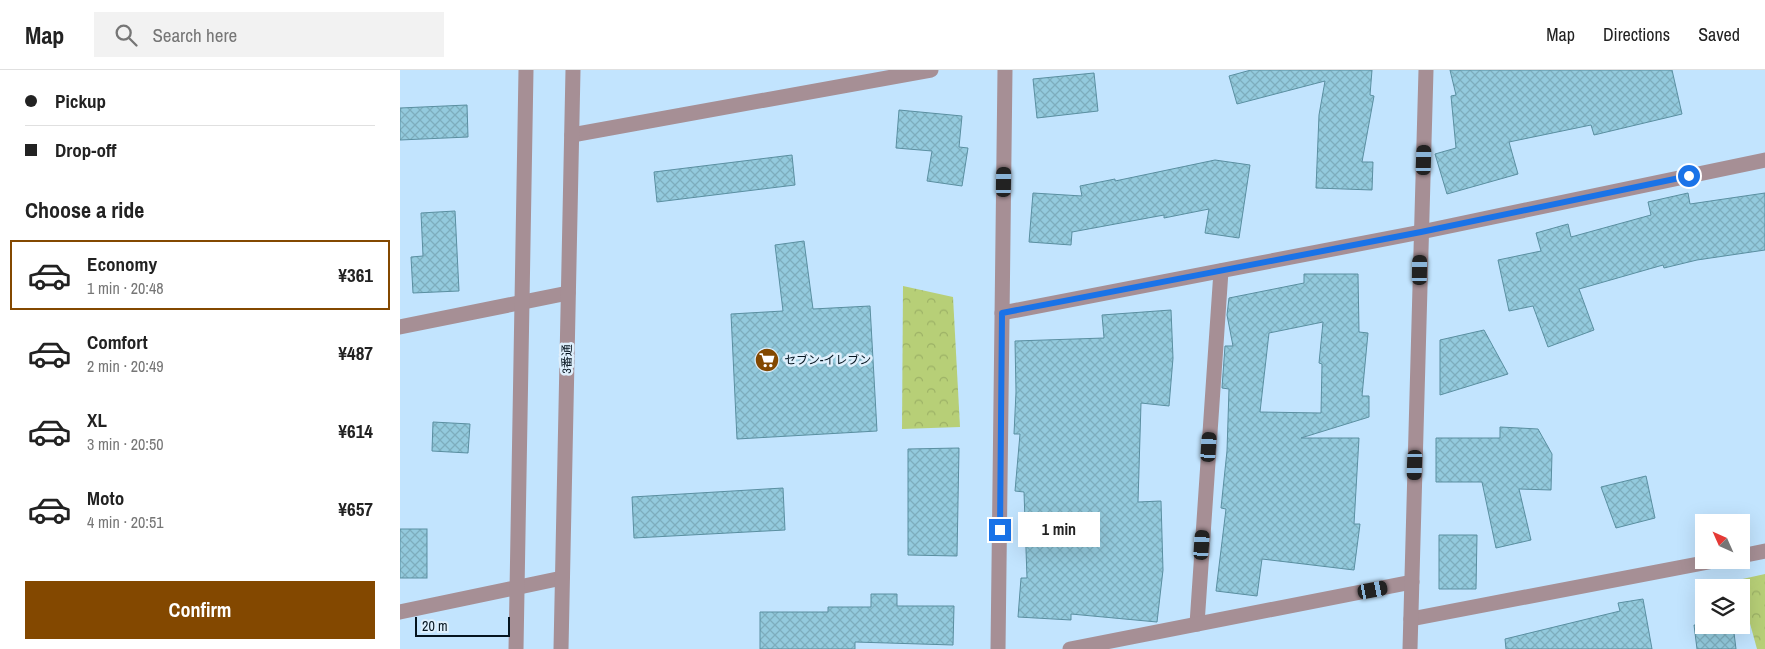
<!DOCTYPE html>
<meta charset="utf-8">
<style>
:root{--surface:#fff;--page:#f2f2f2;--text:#222;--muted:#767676;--line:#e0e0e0;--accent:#834800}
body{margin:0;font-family:"Archivo Narrow","Noto Sans JP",sans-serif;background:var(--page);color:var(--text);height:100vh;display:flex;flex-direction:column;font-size:19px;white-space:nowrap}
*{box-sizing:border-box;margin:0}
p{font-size:16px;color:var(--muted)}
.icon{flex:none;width:28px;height:28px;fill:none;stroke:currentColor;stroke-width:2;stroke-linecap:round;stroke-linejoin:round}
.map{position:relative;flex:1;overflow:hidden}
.sheet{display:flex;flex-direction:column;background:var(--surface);width:400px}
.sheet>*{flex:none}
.banner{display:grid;align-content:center;height:110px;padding:0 25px;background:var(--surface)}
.needle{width:32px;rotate:315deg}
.controls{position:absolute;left:1295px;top:444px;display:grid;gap:10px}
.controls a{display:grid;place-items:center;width:55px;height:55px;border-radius:0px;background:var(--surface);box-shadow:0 5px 20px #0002;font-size:25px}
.scale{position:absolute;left:15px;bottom:12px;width:95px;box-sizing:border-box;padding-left:5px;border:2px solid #05141f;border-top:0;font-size:14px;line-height:18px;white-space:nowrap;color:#05141f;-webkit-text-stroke:4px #deeffc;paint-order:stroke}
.end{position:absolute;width:22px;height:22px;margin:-11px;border:6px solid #1a73e8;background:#fff;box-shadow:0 0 0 2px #fff}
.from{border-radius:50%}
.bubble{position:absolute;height:35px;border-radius:0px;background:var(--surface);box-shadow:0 5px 20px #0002;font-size:16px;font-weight:700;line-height:35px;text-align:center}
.car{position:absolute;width:15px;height:30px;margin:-15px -8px;border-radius:6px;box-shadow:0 0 4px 1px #0007;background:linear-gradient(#222 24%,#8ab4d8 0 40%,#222 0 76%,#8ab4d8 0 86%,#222 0)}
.banner b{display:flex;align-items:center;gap:18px;height:48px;font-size:19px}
.banner b+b{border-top:1px solid var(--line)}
.banner i{width:12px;height:12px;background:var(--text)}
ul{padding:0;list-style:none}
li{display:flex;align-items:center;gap:15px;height:70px;margin:0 10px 8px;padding:0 15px;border:2px solid transparent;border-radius:0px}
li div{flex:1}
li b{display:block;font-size:19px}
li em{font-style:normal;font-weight:700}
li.current{border-color:var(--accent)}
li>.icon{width:45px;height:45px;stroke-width:1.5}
h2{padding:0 25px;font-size:22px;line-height:60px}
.primary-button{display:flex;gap:10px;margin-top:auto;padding:10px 25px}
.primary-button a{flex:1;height:58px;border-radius:0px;background:var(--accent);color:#fff;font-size:20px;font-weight:700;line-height:58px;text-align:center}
header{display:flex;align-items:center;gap:30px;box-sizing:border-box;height:70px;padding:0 25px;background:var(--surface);border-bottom:1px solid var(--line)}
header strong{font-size:24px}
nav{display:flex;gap:28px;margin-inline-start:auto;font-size:18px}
.search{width:350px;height:45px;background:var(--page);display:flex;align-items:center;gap:12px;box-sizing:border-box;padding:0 18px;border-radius:0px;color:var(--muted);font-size:19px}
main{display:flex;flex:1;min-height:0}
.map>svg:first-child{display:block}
.park{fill:url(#park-crowns)}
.building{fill:url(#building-cross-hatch);stroke:#5a8fa1;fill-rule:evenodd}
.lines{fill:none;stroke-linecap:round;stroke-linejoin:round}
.minor{stroke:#a68f95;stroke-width:15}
.route{stroke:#1a73e8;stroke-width:6}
.labels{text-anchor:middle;stroke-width:5;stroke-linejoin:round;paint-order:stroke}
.street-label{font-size:12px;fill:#05141f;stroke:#deeffc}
.poi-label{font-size:12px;fill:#05141f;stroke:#deeffc;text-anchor:start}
</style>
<header>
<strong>Map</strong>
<div class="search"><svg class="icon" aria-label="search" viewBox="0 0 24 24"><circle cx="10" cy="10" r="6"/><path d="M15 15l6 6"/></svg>Search here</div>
<nav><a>Map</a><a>Directions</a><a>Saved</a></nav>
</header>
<main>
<section class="sheet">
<div class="banner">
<b><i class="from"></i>Pickup</b>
<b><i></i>Drop-off</b>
</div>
<h2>Choose a ride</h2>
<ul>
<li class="current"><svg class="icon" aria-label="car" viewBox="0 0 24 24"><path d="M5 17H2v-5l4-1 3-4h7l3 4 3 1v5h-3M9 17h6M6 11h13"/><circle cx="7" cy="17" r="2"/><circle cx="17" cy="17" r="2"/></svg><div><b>Economy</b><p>1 min · 20:48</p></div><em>¥361</em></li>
<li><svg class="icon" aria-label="car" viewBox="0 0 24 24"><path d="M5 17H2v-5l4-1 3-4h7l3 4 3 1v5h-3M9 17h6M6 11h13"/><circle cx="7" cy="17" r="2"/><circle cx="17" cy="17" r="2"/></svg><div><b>Comfort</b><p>2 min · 20:49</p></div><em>¥487</em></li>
<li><svg class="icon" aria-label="car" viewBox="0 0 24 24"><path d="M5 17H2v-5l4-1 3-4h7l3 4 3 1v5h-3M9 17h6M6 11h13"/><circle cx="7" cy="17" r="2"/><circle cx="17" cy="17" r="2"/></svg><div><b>XL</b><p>3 min · 20:50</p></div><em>¥614</em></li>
<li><svg class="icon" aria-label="car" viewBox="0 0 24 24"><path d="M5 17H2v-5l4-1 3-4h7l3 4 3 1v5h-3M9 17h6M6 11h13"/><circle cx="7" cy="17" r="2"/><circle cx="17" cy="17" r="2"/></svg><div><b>Moto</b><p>4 min · 20:51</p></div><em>¥657</em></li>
</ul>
<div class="primary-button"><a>Confirm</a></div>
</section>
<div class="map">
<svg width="1365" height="579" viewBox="0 0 1365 579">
<defs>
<pattern id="park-crowns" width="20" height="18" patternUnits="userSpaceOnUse" patternTransform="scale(1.25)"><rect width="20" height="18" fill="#b7cf77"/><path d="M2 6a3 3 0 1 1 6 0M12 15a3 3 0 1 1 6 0" fill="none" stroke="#9cb166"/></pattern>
<pattern id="building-cross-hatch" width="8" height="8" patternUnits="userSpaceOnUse" patternTransform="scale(1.25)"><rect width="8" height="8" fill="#93cadd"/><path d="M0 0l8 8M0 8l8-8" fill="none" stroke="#7dadbd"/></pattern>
</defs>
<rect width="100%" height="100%" fill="#c2e4fe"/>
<!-- park -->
<g class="park">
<path d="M503 216 553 227 560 357 502 359Z"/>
<path d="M1365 504V579H1357L1338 510Z"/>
</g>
<!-- building -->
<g class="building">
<path d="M851 0H972L970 25 974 26 962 92H973L972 120 916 118 919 45 925 11 837 34 829 6Z"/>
<path d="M1050 0H1272L1282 44 1194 65 1191 55 1109 72 1118 104 1047 124 1035 84 1056 78 1051 26 1056 25Z"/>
<path d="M694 3 698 41 637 48 633 9Z"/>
<path d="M67 35 68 67 0 70V38Z"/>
<path d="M499 40 562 46 559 77 568 78 562 116 527 111 532 81 496 78Z"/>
<path d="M392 85 395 115 257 132 254 102Z"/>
<path d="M815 90 850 95 839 168 805 163 809 139 764 148V145L672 162 671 175 629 172 633 123 682 126 680 116 715 109V111Z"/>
<path d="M1288 123 1290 134 1365 123V180L1297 190 1264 198 1263 195 1179 219 1194 260 1148 277 1133 236 1109 241 1098 190 1141 181 1136 163 1168 154 1171 167 1251 145 1248 132Z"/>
<path d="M55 141 59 221 13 223 11 187 23 186 21 143Z"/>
<path d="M404 171 413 239 470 236 477 361 337 369 331 244 383 241 375 175Z"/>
<path d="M904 204H958L959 262 968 263 962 326H969V347L901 368H959L954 454H960L954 500 862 489 857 526 816 521 826 439 821 438 827 381 829 319 822 318 825 276H833L827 245 829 228 904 213ZM923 252 919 293 922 294 921 343 860 342 869 263Z"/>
<path d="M771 240 773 288 769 336 741 333 738 432 761 431 763 500 757 552 671 544V550L618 547 621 508H627L624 422 615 421 620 364H614L616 322 615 271 704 268 702 245Z"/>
<path d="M1084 260 1108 304 1040 325V270Z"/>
<path d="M33 352 70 354 68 383 32 381Z"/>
<path d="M1100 357 1138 359 1152 384 1151 420 1119 419 1131 470 1096 478 1082 412H1036V368H1100Z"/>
<path d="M559 378 557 486 508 485V379Z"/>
<path d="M1246 406 1255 448 1216 458 1201 417Z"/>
<path d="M383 418 385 460 234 468 232 427Z"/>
<rect x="0" y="459" width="27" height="49"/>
<path d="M1039 465H1077L1076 519H1039Z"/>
<path d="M471 524H497V536H554L553 575 455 572V579H360V542H428V537H471Z"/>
<path d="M1243 529 1252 579H1106L1105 569 1220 541 1218 533Z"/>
<path d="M1294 555H1333L1336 579H1297Z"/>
</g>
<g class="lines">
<!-- minor -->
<g class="minor">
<path d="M172 65 531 0"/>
<path d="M602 243 1021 162 1365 90"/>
<path d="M0 257 168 223"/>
<path d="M1341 486 1365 481"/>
<path d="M0 542 162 508"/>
<path d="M1011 549 1319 490"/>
<path d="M797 554 821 201"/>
<path d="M116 579 126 0"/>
<path d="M161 579 173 0"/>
<path d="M598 579 605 0"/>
<path d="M670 579 1012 512"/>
<path d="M1010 579 1026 0"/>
</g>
</g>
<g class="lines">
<!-- route -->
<path class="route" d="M600 460 602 243 1021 162 1289 106"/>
</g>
<!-- icons -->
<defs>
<g id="supermarket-disc" transform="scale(1.25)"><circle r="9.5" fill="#834800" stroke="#deeffc"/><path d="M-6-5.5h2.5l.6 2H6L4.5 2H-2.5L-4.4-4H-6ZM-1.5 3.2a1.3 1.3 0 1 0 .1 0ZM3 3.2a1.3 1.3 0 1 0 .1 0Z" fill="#fff"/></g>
</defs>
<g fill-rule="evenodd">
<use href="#supermarket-disc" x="367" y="290"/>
</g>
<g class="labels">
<!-- street labels -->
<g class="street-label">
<text transform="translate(167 289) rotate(-89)" y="4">3番通</text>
</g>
<!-- poi labels -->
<g class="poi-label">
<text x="384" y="294">セブン-イレブン</text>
</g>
</g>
</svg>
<div class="controls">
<a><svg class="needle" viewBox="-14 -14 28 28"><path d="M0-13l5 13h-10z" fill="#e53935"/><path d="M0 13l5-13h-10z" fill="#767676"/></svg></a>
<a><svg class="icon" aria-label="layers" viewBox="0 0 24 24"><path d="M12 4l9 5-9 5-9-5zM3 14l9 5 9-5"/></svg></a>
</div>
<div class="scale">20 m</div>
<i class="end from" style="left:1289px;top:106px"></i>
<i class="end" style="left:600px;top:460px"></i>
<div class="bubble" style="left:618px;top:442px;width:82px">1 min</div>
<i class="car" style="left:1024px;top:90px;rotate:2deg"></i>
<i class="car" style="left:604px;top:112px;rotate:1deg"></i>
<i class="car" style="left:1020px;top:200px;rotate:1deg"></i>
<i class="car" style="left:809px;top:377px;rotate:4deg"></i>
<i class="car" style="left:1015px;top:395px;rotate:182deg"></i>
<i class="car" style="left:802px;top:475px;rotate:4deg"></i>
<i class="car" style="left:973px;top:520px;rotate:79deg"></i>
</div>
</main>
